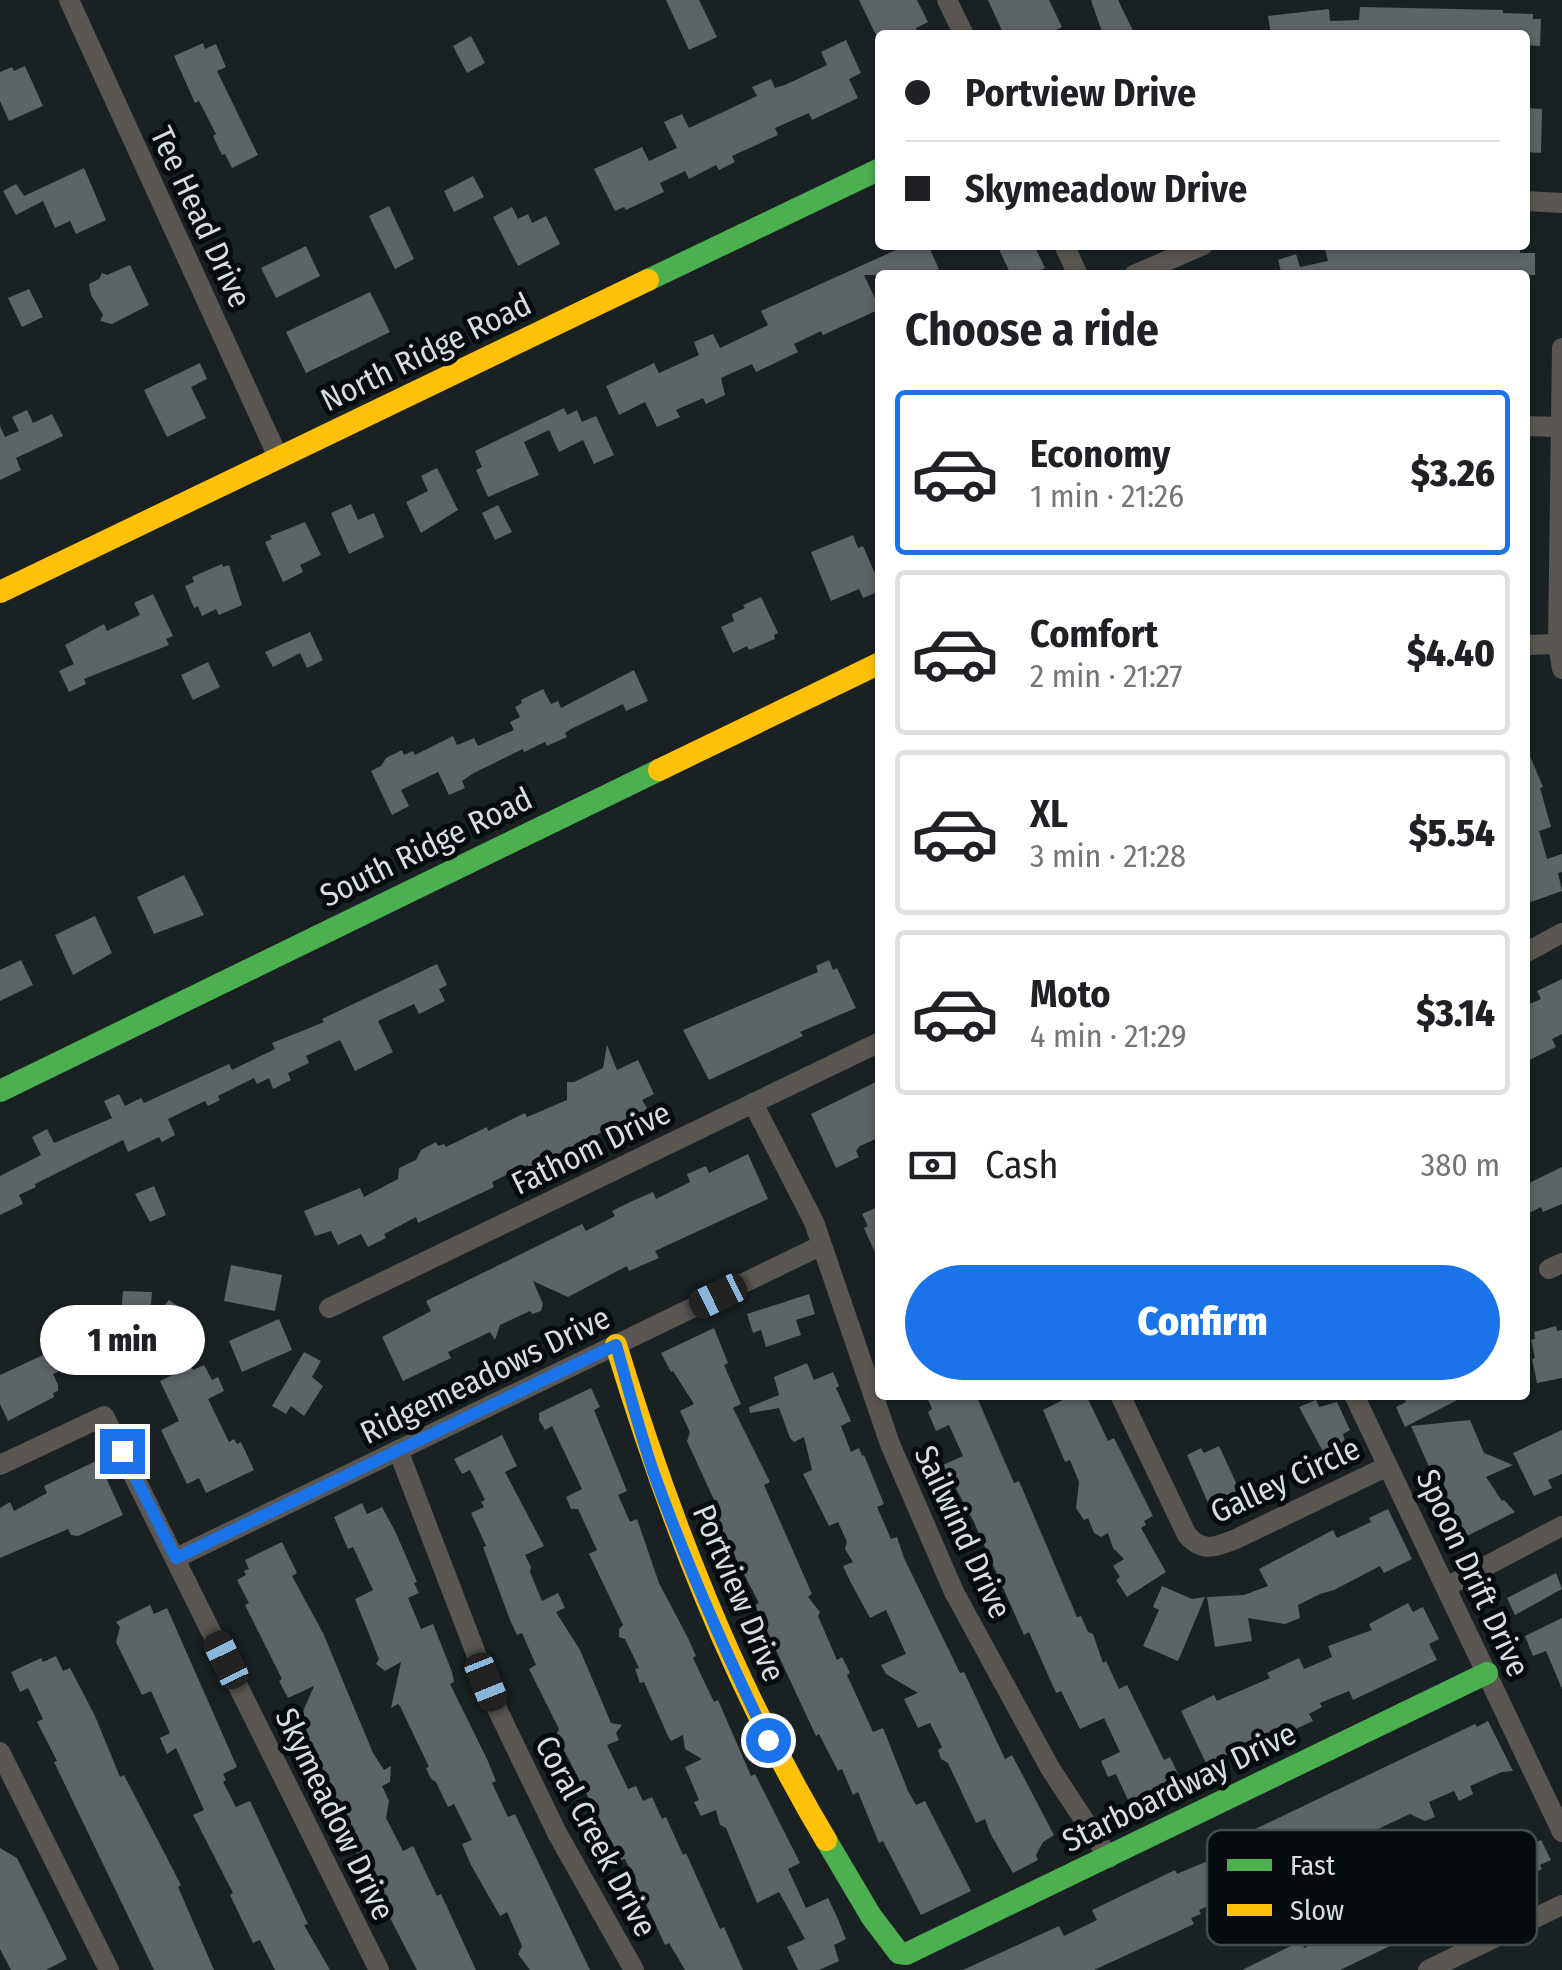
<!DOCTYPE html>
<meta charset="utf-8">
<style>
:root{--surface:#fff;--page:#f2f2f2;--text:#202124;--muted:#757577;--line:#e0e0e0;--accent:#1a73e8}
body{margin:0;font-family:"Fira Sans Condensed",sans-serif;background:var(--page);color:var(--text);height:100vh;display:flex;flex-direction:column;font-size:38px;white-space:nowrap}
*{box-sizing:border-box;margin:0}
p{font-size:32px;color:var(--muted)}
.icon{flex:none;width:55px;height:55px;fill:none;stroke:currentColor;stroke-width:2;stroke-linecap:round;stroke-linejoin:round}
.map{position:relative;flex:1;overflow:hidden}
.details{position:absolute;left:875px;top:270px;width:655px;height:1130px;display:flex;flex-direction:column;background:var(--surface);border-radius:10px;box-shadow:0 2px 8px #0004}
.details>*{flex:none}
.guide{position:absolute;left:875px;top:30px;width:655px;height:220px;border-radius:10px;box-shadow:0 2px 8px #0004;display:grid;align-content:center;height:220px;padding:0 30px;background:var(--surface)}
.end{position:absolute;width:45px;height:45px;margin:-22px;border:12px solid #1a73e8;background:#fff;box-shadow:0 0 0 5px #fff}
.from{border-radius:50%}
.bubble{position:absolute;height:70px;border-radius:35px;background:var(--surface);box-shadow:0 2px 8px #0004;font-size:32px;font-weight:800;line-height:70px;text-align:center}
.car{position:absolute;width:30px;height:60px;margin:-30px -15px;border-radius:12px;box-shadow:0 0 8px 2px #0007;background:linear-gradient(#222 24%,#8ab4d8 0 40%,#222 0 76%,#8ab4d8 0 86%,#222 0)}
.guide b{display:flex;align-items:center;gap:35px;height:95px;font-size:38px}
.guide b+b{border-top:2px solid var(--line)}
.guide i{width:25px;height:25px;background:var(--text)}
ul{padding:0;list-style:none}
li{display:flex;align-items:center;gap:30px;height:165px;margin:0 20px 15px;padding:0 10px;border:5px solid var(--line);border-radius:10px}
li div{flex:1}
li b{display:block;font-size:38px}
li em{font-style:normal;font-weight:800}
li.on{border-color:var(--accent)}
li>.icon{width:90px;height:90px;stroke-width:1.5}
h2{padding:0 30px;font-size:45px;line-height:120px}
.pay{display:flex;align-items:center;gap:25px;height:110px;padding:0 30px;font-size:38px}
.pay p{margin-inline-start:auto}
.primary-button{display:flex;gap:20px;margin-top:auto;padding:20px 30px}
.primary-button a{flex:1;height:115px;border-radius:60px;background:var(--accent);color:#fff;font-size:40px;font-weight:800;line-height:115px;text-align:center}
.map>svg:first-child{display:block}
.building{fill:#5d6466}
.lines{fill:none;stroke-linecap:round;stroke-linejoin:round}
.street{stroke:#5a5753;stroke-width:20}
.fast{stroke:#4caf50;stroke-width:22}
.slow{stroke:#ffc107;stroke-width:22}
.route{stroke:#1a73e8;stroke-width:12}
.labels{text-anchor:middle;stroke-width:10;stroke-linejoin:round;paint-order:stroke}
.street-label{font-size:32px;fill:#d5dee0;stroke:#060c0d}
.key{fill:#060c0d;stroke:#444b4c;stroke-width:2.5}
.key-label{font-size:28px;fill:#d5dee0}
</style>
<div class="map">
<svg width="1562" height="1970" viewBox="0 0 1562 1970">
<rect width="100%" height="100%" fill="#192123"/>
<!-- building -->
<g class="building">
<path d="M666 0H699L717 37 689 50Z"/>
<path d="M859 0H917L928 22 916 28 919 35H876Z"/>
<path d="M988 0H1049L1062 27 1046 35H1004Z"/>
<path d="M1091 0H1118L1135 35H1103Z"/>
<path d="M1360 7 1503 10V13L1533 14V19H1541L1540 46 1525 45V35H1271L1268 16 1329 9 1330 21 1359 20Z"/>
<path d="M471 36 485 63 467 73 453 46Z"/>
<path d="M846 40 861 73 849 79 858 98 812 120 809 113 775 128 778 135 732 156 735 162 719 170 716 165 689 179 685 171 660 183 664 192 626 210 624 207 615 211 594 169 642 147 649 161 677 148 664 122 682 114 689 128 757 96 752 87 771 79 775 88 785 85 827 65 821 52Z"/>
<path d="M203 43 205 49 216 44 226 67 217 71 258 155 232 168 225 154 222 155 213 136 216 134 199 101 195 103 174 56Z"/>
<path d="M25 66 43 106 9 121 0 101V72L12 67 14 71Z"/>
<path d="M1525 108 1542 109 1541 153 1525 152Z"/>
<path d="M84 168 106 220 76 234 70 221 55 228 43 201 16 215 3 191 16 184 24 196Z"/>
<path d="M473 176 484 197 454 212 444 191Z"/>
<path d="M389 206 414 259 395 269 369 216Z"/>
<path d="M512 207 518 219 528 214 532 223 546 216 560 244 518 266 493 217Z"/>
<path d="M907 245H928L939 269 927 275H864L880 309 823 335 821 331 794 344 798 352 756 372 752 364 721 378 725 395 706 404 703 398 676 410 680 417 657 427 645 402 619 415 606 386 654 363 659 373 699 355 694 342 713 334 720 348 768 325 761 311Z"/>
<path d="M997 245H1034L1045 268 1030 275H1011Z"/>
<path d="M1343 245 1345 248 1520 245V253H1535V275H1282L1278 260 1296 254 1300 267 1328 261 1325 249Z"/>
<path d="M306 246 320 276 276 298 261 268Z"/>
<path d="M130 265 149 305 112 324 100 321 103 315 91 295 89 284 99 279 102 273 107 275Z"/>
<path d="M29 289 43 317 22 327 8 298Z"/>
<path d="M370 292 390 332 306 373 286 332Z"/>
<path d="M200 363 207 379 191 387 206 418 167 437 144 390Z"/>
<path d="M564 408 567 415 577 410 582 422 596 416 614 455 594 464 583 440 559 452 549 430 524 442 539 475 488 497 476 470 482 467 475 451Z"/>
<path d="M27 410 33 423 52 414 63 436 16 458 21 470 0 480V426L5 437 19 431 12 417Z"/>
<path d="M437 468 458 510 421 533 406 502 428 491 421 476Z"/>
<path d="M351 504 358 520 374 513 384 537 349 554 331 513Z"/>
<path d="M498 505 512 532 495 540 482 513Z"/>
<path d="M305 522 321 555 300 565 303 572 283 582 265 542 272 539 270 536Z"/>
<path d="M853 535 858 548 863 546 876 576 880 575V591L863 598 859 589 831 601 811 552Z"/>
<path d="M222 564 223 567 229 565 242 605 219 615 216 609 202 616 198 606 194 608 185 586 194 582 192 577Z"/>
<path d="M153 594 173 636 166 639 169 645 84 679 86 684 69 692 59 671 74 664 65 645 104 624 107 631 140 615 134 603Z"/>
<path d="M761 597 778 633 774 635 775 639 749 650 747 646 733 653 721 627 734 621 732 614 745 608 743 605Z"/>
<path d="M310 632 323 660 307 668 300 653 273 667 265 652Z"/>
<path d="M208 662 220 687 193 700 181 675Z"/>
<path d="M634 670 648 701 626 711 623 704 571 729 565 733 567 737 547 746 545 742 524 752 523 749 474 773 462 781 465 788 449 795 438 772 401 790 409 806 392 815 371 771 381 766 386 758 402 750 404 755 413 751 415 755 453 736 457 745 474 738 478 746 514 730 510 722 520 717 515 707 522 703 521 700 543 689 551 704 558 701 561 708Z"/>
<path d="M1525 744 1543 787 1540 788 1551 827 1539 831 1547 859 1562 854V872L1558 873 1562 891 1531 902 1525 885Z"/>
<path d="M184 875 204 915 154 934 137 897Z"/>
<path d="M95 916 112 953 73 975 55 935Z"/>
<path d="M21 960 33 985 0 1001V970Z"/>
<path d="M829 960 833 970 837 968 856 1008 800 1032 803 1036 709 1080 683 1030 818 972 816 966Z"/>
<path d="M437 964 447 985 439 989 445 1001 419 1014 414 1004 378 1021 393 1052 355 1071 340 1040 306 1056 309 1063 288 1073 291 1080 273 1089 269 1078 257 1084 254 1078 218 1096 220 1100 208 1106 205 1101 168 1119 175 1135 162 1142 159 1137 128 1152 123 1140 35 1184 36 1187 19 1195 23 1204 0 1215V1176L41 1155 32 1137 47 1129 54 1143 112 1118 104 1101 119 1094 125 1106 141 1098 144 1103 229 1064 232 1070 275 1049 272 1043 324 1022 322 1019Z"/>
<path d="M1562 979V1034L1552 1039 1556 1047 1525 1062V1006L1541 999 1537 991Z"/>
<path d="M607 1045 617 1070 638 1060 654 1094 642 1100 649 1111 608 1126 609 1128 586 1141 529 1168 527 1165 492 1182 494 1187 418 1223 416 1217 384 1234 386 1238 368 1247 361 1234 338 1245 331 1231 315 1236 304 1211 360 1188 364 1197 398 1179 399 1168 416 1160 421 1150 436 1142 438 1146 444 1144 446 1147 487 1127 488 1131 525 1113 527 1117 567 1100V1082H574L603 1068Z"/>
<path d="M880 1080V1137L860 1146 856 1151 859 1157 836 1168 811 1114Z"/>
<path d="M748 1154 768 1199 655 1251 659 1258 629 1271 627 1266 568 1297 533 1281 543 1304 541 1311 532 1314 530 1311 500 1325 495 1340 490 1332 448 1352 451 1358 403 1381 382 1337 431 1311 426 1301 582 1224 586 1231 615 1216 612 1211 630 1202 653 1192 656 1199 690 1182 687 1174 706 1166 709 1173Z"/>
<path d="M1562 1167V1204L1543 1212 1541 1207 1525 1215V1185Z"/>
<path d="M154 1186 166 1215 150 1222 135 1194Z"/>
<path d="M880 1206V1264L864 1228 868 1226 862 1214Z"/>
<path d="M231 1265 282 1275 275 1311 224 1301Z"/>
<path d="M123 1291 152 1292 150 1317 121 1314Z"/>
<path d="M809 1294 815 1314 796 1320 801 1335 766 1347 761 1330 753 1333 747 1314Z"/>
<path d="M169 1300 189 1314 177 1330 186 1336 156 1372 140 1359 143 1355 136 1340Z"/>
<path d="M82 1319 93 1350 82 1355 84 1361 53 1374 58 1385V1391L53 1393 54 1397 8 1421 0 1404V1375L56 1349 50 1335Z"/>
<path d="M279 1319 292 1350 242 1372 229 1341Z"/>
<path d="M1556 1326 1557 1331 1562 1330V1378L1537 1383 1532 1359 1535 1358 1531 1340 1535 1339 1534 1332Z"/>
<path d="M714 1328 728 1363 724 1365 741 1404 733 1408 770 1482 764 1485 812 1594 808 1597 820 1612 818 1616 837 1660 842 1657 850 1673 847 1675 873 1732 883 1728 908 1791 916 1805 925 1801 971 1891 921 1915 883 1841 879 1843 858 1792 853 1795 842 1769 838 1771 819 1734 816 1736 755 1605 759 1603 721 1530 716 1515 720 1513 687 1441 690 1432 680 1411 694 1404 673 1371 671 1372 661 1353Z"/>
<path d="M304 1352 321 1361 312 1377 323 1386 304 1416 291 1406 286 1414 272 1406Z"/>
<path d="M807 1363 814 1380 833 1372 839 1386 836 1388 851 1421 841 1426 851 1452 859 1448 862 1456 864 1455 884 1504 877 1507 891 1539 897 1537 904 1558 960 1673 964 1672 1005 1759 1012 1755 1054 1835 1043 1842 1036 1855 1038 1860 1013 1873 990 1833 985 1819 976 1823 948 1763 941 1759 938 1750 942 1747 930 1723 918 1728 904 1699 918 1693 886 1674 881 1665 906 1654 886 1610 870 1618 850 1581 843 1566 853 1562 845 1549 847 1542 838 1522 829 1526 803 1474 812 1470 804 1437 794 1442 790 1438 779 1408 750 1413 749 1407 779 1395 774 1377Z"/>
<path d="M204 1365 212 1380 218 1377 224 1391 208 1399 229 1442 234 1439 237 1444 241 1442 254 1470 206 1493 199 1478 187 1484 161 1430 179 1421 160 1381 191 1366 193 1370Z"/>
<path d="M591 1388 600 1407 594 1410 627 1491 618 1495 630 1522 637 1519 659 1583 688 1638 696 1656 693 1658 714 1702 718 1700 751 1776 755 1774 800 1863 788 1869 806 1908 828 1898 837 1917 846 1939 834 1945 839 1961 819 1970H798L787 1947 805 1939 779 1892 757 1903 726 1828 720 1825 716 1810 701 1816 694 1802 699 1800 685 1767 702 1759 685 1749 683 1735 671 1741 668 1736 644 1682 640 1683 635 1669 639 1668 625 1639 619 1637V1629L623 1625 589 1554 597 1550 578 1509H571L566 1497 582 1489 552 1426 545 1430 539 1420V1413Z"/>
<path d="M926 1395H976L1014 1483 1019 1481 1077 1617 1081 1616 1088 1632 1093 1634 1103 1663 1106 1661 1119 1689 1127 1685 1164 1760 1170 1757 1185 1789 1134 1813 1116 1774 1108 1777 1101 1761 1120 1752 1104 1718 1080 1729 1061 1691 1056 1693 1029 1632 1024 1635 973 1520 943 1465 963 1456 949 1425 936 1431 928 1412 932 1409Z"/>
<path d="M1073 1395H1086L1108 1441 1114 1438 1153 1516 1144 1521 1146 1525 1141 1528 1166 1572 1127 1597 1116 1580 1120 1577 1113 1566 1124 1559 1113 1548 1108 1533 1101 1537 1094 1533 1088 1518 1084 1520 1076 1508 1079 1482 1070 1460 1065 1462 1043 1410Z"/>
<path d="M1403 1395H1467L1405 1427 1396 1407 1406 1402Z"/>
<path d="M1316 1400 1319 1407 1337 1402 1350 1430 1343 1434 1347 1450 1327 1459 1299 1407Z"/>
<path d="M1470 1420 1484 1453 1513 1465 1486 1477 1502 1501 1504 1500 1515 1512 1461 1539 1411 1426Z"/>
<path d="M1562 1430V1474L1548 1480 1552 1488 1534 1496 1513 1453Z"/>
<path d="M502 1435 517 1466 505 1472 544 1546 525 1555 531 1567 530 1572 542 1601 558 1593 565 1608 556 1612 580 1650 611 1723 622 1725 616 1733 619 1740 607 1745 628 1789 636 1786 643 1801 652 1797 662 1819 666 1817 683 1855 686 1853 720 1929 724 1927 743 1970H685L669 1943 665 1945 625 1859 621 1860 556 1735 559 1729 529 1669 536 1665 522 1633 517 1635 510 1620 483 1547 486 1546 471 1513 484 1507 481 1502 485 1500 470 1470 462 1474 454 1459Z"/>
<path d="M1219 1446 1244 1500 1212 1512 1187 1455 1201 1448 1204 1453Z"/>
<path d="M98 1460 123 1515 78 1536 71 1535 68 1529 0 1558V1508L10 1502 14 1511 47 1493 44 1486Z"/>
<path d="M362 1503 367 1514 382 1507 396 1533 417 1582 414 1583 419 1593 408 1598 421 1629 433 1624 452 1672 454 1682 450 1684 487 1759 496 1781 492 1783 508 1817 515 1814 590 1970H530L518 1954 522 1946 507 1912 500 1916 471 1865 462 1844 472 1840 454 1804 448 1807 436 1782 431 1779 426 1768 429 1767 400 1706 398 1704 391 1708 401 1662 385 1671 376 1664 379 1659 355 1599 373 1590 353 1547 348 1549 334 1517Z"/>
<path d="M1388 1509 1412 1559 1384 1573 1380 1566 1334 1590 1320 1594 1298 1605 1300 1618 1285 1624 1248 1618 1252 1641 1215 1647 1207 1597 1244 1595 1268 1586 1259 1569 1333 1530 1337 1538 1371 1522 1369 1518Z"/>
<path d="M282 1542 297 1573 292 1576 323 1633 373 1753 384 1770 391 1766 390 1782 382 1786 389 1801 386 1818 403 1851 413 1846 437 1896 441 1894 476 1970H417L346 1833 298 1723 314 1686 288 1698 279 1681 282 1679 245 1605 249 1603 237 1580 246 1575 244 1571 249 1569 245 1560Z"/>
<path d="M1556 1573 1562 1589 1515 1615 1507 1598Z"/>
<path d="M1162 1586 1192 1599 1205 1597 1178 1661 1143 1646 1159 1610 1153 1607Z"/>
<path d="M1408 1603 1413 1612 1423 1607 1439 1639 1429 1644 1437 1660 1353 1700 1349 1691 1320 1703 1322 1707 1309 1714 1313 1721 1253 1749 1250 1744 1207 1765 1181 1711 1214 1695 1217 1701 1270 1678 1267 1673 1299 1658 1304 1669 1332 1657 1328 1646 1372 1630 1369 1624Z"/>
<path d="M150 1605 154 1614 167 1608 237 1767 223 1774 226 1780 223 1782 236 1807 250 1801 308 1924 304 1925 330 1970H275L260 1940 253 1943 230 1895 233 1893 193 1815 204 1810 176 1748 167 1754 160 1738 170 1733 151 1691 142 1695 116 1642 120 1627 116 1622Z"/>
<path d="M1562 1618V1689L1546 1651 1533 1656 1525 1636Z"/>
<path d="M56 1656 63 1671 70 1668 95 1716 120 1777 124 1775 181 1885 178 1887 214 1970H154L54 1762 57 1761 37 1722 43 1719 28 1688 20 1692 11 1672 41 1658 43 1662Z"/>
<path d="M1488 1721 1513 1771 1502 1772 1470 1786 1473 1794 1459 1801 1454 1791 1429 1802 1435 1817 1425 1821 1410 1814 1378 1829 1380 1833 1326 1857 1323 1850 1309 1854 1278 1868 1283 1880 1233 1905 1229 1897 1199 1910 1201 1914 1191 1918 1194 1924 1094 1970H963L1059 1926 1064 1936 1097 1920 1092 1910 1175 1870 1177 1874 1210 1860 1207 1854 1230 1841 1475 1724 1477 1727Z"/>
<path d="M1541 1840 1551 1860 1540 1865 1542 1869 1483 1896 1477 1891 1451 1902 1457 1914 1440 1922 1432 1906 1403 1920 1411 1936 1340 1970H1242L1301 1941 1304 1948 1360 1922 1356 1915 1366 1911 1363 1904 1423 1878 1436 1869 1485 1849 1491 1862Z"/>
<path d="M0 1848 17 1858 67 1959 46 1970H11L0 1949Z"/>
</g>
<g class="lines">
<!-- street -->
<g class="street">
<path d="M69 0 279 459"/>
<path d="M947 0 964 35"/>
<path d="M1525 201 1562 203"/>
<path d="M1064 245 1078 275"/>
<path d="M1134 275 1203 245"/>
<path d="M1562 348 1558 644 1562 669"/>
<path d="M1525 426 1560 427"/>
<path d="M1525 645 1558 644"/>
<path d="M1525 953 1562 933"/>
<path d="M753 1103 814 1222 890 1444 954 1592 1050 1768 1109 1858"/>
<path d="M1549 1269 1562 1263"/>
<path d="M329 1308 880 1042"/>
<path d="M1120 1395 1187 1535C1203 1553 1216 1547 1236 1539L1388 1466"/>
<path d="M1354 1395 1562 1832"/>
<path d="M398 1450 498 1711 557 1833 634 1970"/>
<path d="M0 1465 104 1416 379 1970"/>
<path d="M176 1558 820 1246"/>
<path d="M1446 1587 1562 1526"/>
<path d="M0 1752 109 1970"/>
<path d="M1428 1970 1562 1905"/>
</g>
<!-- fast -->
<g class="fast">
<path d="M648 280 880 169"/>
<path d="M0 1091 659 770"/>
<path d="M826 1840 871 1916 899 1953 906 1954 1487 1673"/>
</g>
<!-- slow -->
<g class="slow">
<path d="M0 592 648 280"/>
<path d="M659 770 880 663"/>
<path d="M616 1345C669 1518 733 1684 826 1840"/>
</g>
</g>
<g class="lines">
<!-- route -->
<path class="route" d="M122 1451 176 1558 616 1345C628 1387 639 1430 653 1471 686 1563 725 1652 768 1740"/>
</g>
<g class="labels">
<!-- street labels -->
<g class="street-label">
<text transform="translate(201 217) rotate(65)" y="11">Tee Head Drive</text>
<text transform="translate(426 352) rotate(-26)" y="11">North Ridge Road</text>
<text transform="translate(426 847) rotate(-26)" y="11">South Ridge Road</text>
<text transform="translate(591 1148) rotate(-26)" y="11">Fathom Drive</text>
<text transform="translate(485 1375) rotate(-26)" y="11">Ridgemeadows Drive</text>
<text transform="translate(1285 1480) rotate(-25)" y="11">Galley Circle</text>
<text transform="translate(963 1532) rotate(65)" y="11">Sailwind Drive</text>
<text transform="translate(1473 1573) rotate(65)" y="11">Spoon Drift Drive</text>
<text transform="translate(739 1593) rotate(67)" y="11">Portview Drive</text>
<text transform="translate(1179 1787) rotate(-26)" y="11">Starboardway Drive</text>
<text transform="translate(335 1814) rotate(64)" y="11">Skymeadow Drive</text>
<text transform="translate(596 1836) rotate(62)" y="11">Coral Creek Drive</text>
</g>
</g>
<!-- legend -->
<rect x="1207" y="1830" width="330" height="115" rx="15" class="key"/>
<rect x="1227" y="1859" width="45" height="12" fill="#4caf50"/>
<rect x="1227" y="1904" width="45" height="12" fill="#ffc107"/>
<g class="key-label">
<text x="1290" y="1875">Fast</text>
<text x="1290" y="1920">Slow</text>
</g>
</svg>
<i class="end from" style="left:768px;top:1740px"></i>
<i class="end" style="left:122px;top:1451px"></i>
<div class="bubble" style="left:40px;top:1305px;width:165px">1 min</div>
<i class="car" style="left:718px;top:1296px;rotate:244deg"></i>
<i class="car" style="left:226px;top:1660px;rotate:334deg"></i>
<i class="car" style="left:486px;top:1682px;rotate:158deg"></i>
<div class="guide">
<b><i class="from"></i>Portview Drive</b>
<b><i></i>Skymeadow Drive</b>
</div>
<section class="details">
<h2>Choose a ride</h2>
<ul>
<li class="on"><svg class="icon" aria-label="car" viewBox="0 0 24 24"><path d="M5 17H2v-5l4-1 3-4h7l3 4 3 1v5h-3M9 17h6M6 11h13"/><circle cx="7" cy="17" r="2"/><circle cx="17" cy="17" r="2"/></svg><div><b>Economy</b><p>1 min · 21:26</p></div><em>$3.26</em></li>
<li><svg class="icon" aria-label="car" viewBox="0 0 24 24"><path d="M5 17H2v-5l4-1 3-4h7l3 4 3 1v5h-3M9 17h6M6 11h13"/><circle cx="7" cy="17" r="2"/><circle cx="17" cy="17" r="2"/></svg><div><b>Comfort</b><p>2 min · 21:27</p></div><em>$4.40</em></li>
<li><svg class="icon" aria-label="car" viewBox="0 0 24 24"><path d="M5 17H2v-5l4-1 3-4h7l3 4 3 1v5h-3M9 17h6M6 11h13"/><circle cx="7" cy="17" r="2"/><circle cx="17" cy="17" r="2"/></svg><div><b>XL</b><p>3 min · 21:28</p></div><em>$5.54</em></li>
<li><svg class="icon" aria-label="car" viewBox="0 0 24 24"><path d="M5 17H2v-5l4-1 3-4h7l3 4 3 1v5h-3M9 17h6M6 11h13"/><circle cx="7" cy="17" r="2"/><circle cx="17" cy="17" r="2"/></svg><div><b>Moto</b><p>4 min · 21:29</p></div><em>$3.14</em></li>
</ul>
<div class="pay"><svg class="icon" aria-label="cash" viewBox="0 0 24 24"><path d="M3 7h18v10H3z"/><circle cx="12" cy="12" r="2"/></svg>Cash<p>380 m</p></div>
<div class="primary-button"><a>Confirm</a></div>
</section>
</div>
